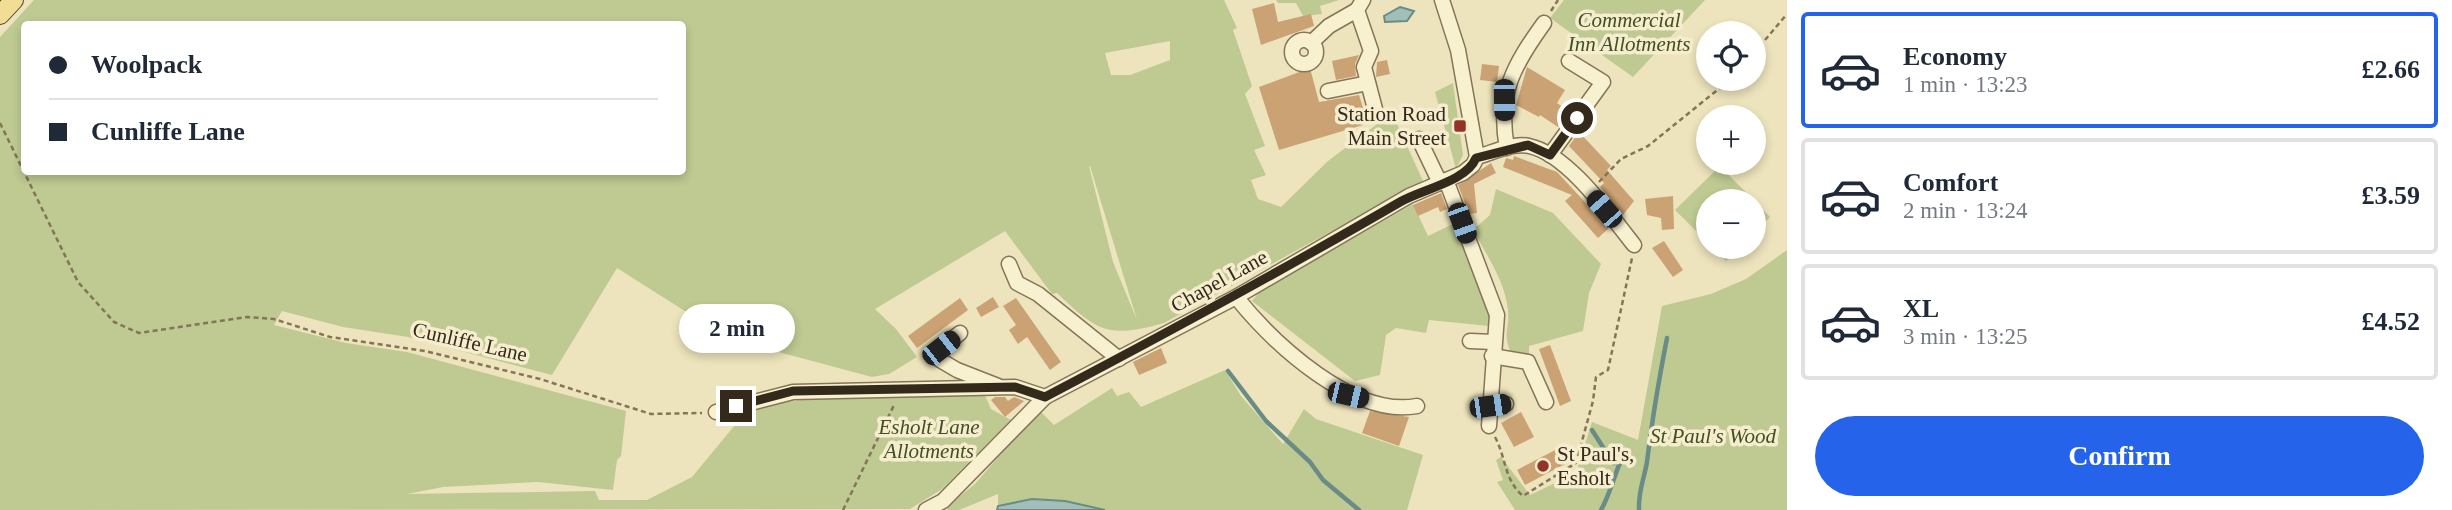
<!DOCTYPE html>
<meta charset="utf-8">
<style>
:root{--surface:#fff;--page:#f6f6f7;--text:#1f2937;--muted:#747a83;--line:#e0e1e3;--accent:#2563eb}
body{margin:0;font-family:"Times New Roman",serif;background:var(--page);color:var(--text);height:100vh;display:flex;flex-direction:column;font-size:26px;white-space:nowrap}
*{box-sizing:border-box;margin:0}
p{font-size:23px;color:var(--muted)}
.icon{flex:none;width:38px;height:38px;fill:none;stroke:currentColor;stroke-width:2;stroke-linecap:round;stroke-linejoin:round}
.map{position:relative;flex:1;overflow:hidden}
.drawer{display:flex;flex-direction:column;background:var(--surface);width:665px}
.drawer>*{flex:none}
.guide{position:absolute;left:21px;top:21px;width:665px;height:154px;border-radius:7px;box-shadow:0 4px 10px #0003;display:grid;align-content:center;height:154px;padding:0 28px;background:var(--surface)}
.fabs{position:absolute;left:1696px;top:21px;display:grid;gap:14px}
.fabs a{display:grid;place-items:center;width:70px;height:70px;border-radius:50%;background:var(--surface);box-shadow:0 4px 10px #0003;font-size:35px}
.end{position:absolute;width:32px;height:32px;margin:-16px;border:9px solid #342a1b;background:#fff;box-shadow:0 0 0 4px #fff}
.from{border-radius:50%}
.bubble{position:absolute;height:49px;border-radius:24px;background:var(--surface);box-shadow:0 4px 10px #0003;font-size:23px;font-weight:800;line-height:49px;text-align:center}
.car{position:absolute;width:21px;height:42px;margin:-21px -10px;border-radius:9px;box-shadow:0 0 5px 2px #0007;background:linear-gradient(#222 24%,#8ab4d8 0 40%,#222 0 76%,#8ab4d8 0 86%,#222 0)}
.guide b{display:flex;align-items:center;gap:24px;height:66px;font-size:26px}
.guide b+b{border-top:2px solid var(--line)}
.guide i{width:18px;height:18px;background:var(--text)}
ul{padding:12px 0 0;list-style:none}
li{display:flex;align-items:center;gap:21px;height:116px;margin:0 14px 10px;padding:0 14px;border:4px solid var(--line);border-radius:7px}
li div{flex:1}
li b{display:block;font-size:26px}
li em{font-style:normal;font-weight:800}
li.current{border-color:var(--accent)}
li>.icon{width:63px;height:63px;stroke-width:1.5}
.cta{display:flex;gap:14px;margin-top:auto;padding:14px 28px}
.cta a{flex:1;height:80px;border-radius:42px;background:var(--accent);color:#fff;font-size:28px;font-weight:800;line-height:80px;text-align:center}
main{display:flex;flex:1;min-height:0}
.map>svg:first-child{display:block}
.green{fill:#beca92;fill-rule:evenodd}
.water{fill:#a1beb9;stroke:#698c87;stroke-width:2}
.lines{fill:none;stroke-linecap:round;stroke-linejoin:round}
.stream{stroke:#698c87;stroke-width:4.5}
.building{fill:#cba273}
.minor-casing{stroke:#857457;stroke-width:17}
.major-casing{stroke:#52422b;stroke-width:20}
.path{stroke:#857457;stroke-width:2.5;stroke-dasharray:5 3.5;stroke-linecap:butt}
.minor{stroke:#f8f1d0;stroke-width:14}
.major{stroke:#f1de94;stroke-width:18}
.route{stroke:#342a1b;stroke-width:9}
.poi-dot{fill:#933227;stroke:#f5edcd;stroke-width:2.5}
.labels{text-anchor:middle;stroke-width:7;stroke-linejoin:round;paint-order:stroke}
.park-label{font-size:21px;font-style:italic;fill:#405022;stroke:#f5edcd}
.poi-label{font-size:21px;fill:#342a1b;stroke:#f5edcd;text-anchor:end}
.street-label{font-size:21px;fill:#342a1b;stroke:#f5edcd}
</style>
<main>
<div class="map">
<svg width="1787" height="510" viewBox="0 0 1787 510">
<rect width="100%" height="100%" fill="#ede4bd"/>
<!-- green -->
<g class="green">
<path d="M34 0H1224L1237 28 1233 30 1252 86 1245 94 1265 146 1254 150 1266 175 1251 180 1258 199 1281 207 1328 161 1392 113 1423 181 1164 323C1107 339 1097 331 1057 293L1052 294 1005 231 875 309 896 329 917 357 889 374 872 377 771 350 710 327 617 268 552 375 408 337 343 327 282 311 274 325 346 343 407 352 626 411 621 456 617 460 613 490 538 482 443 487 407 494 595 491 599 500H647L692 477 735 425 750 411 764 405 831 396 984 393 991 409 1011 420 942 489 910 509 0 510V37ZM24 24H682V172H24ZM1170 41V60L1130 75H1111L1105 53ZM1089 166H1090L1137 320 1113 262Z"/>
<path d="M1276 0H1339L1320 6 1322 14 1303 16 1296 3H1278Z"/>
<path d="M1564 0H1705L1633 77 1550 18Z"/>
<path d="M1453 83 1463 155 1456 169 1435 92Z"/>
<path d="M1720 166 1770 217 1754 234V201H1708V243L1675 210Z"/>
<path d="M1496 189 1553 213 1601 264 1589 293 1583 331 1529 346V354L1513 357C1501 333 1510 332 1508 310 1505 281 1486 254 1473 230L1490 215Z"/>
<path d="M1413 204 1428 236 1455 223 1490 314 1489 326 1429 320 1426 333 1396 328 1386 335 1380 375 1355 381 1252 301 1260 291Z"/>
<path d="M1712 247H1740L1726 261Z"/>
<path d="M1787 250V510H1515L1497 482 1503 480 1496 460 1501 457 1530 495 1576 473 1592 422 1638 440 1662 306 1711 294 1746 279Z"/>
<path d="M1225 370 1241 396 1283 444 1304 409 1316 419 1423 455 1407 510H1105C1068 502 1035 494 998 506V494L959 510H948L946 507 975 484 1039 410 1054 425 1112 388 1117 396 1129 392 1141 407Z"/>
</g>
<!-- water -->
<g class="water">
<path d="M1400 7 1414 11 1407 21 1385 22 1384 16Z"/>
<path d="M1032 499 1065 501 1105 510H997L998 506Z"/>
</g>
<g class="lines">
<!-- stream -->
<g class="stream">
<path d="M1228 371 1266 421 1310 462 1323 480 1359 510"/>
<path d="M1592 430 1613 463H1620C1613 479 1610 494 1601 510"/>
<path d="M1639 510C1638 492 1644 479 1647 462 1652 420 1659 379 1667 338"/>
</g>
</g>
<!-- building -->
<g class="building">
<path d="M1274 3 1278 22 1311 14 1314 26 1261 45 1252 9Z"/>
<path d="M1359 55 1355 64 1356 76 1336 80 1332 61Z"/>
<path d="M1387 60 1390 74 1376 77 1377 62Z"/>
<path d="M1482 64 1499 66 1497 82 1480 80Z"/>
<path d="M1527 67 1565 90 1557 103 1570 112 1558 127 1540 115 1539 117 1516 105Z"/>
<path d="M1310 68 1319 102 1359 95 1364 111 1359 112 1363 125 1279 150 1259 87Z"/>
<path d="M1579 132 1611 166 1607 170 1634 201 1623 215 1600 187 1604 183 1569 146Z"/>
<path d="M1514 156 1557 172 1609 228 1598 238 1565 201 1572 195 1503 167 1506 158 1513 160Z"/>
<path d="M1491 163 1496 173 1474 184 1477 213 1469 214 1458 185Z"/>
<path d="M1441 193 1447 209 1440 212 1438 207 1418 216 1413 205Z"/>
<path d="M1673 196 1674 229 1662 230 1661 218 1647 215 1645 199Z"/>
<path d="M1664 241 1683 270 1673 277 1652 248Z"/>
<path d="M993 297 999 307 981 317 976 308Z"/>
<path d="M960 298 968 310 917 348 908 336Z"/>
<path d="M1016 298 1061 362 1050 370 1027 337 1018 344 1009 330 1016 325 1003 306Z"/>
<path d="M1550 345 1571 401 1560 406 1539 349Z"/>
<path d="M1161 348 1167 363 1139 375 1133 362Z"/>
<path d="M995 397H1005L1008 401 1014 397 1024 401 1005 417 991 400Z"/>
<path d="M1370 411 1409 417 1399 446 1362 433Z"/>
<path d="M1521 412 1534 437 1514 447 1501 423Z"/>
<path d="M1561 447 1569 462 1525 485 1517 470Z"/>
</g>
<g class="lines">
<!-- minor casing -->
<g class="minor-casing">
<g id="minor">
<path d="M1363 0 1357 10 1371 51 1364 67 1375 109"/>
<path d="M1442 0 1458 50 1477 157"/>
<circle cx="1304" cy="52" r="12"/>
<path d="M1311 43 1329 26 1357 10"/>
<path d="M1328 91 1368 83"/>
<path d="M1419 139 1440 183"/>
<path d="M1507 148C1497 94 1513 66 1544 23"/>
<path d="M1550 155 1603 82 1569 61"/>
<path d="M1446 180 1497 315 1489 426"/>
<path d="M1009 264 1017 283 1038 294 1119 359"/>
<path d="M1236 297C1274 344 1353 418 1417 406"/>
<path d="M960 333 941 348 940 360 957 370 998 386"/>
<path d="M1470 341 1494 342"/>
<path d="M1492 356 1528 362 1546 402"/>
<path d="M1490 406 1506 404"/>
<path d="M716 412 793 392 1015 387 1045 397"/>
<path d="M926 510 943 501 1045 397 1236 297 1409 196 1463 173 1473 165 1477 157C1492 153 1513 142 1529 146 1568 154 1610 215 1634 245"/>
</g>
</g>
<!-- major casing -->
<g class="major-casing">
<path id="major" d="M0 15 14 0"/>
</g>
<!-- path -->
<g class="path">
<path d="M1551 11 1558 0"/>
<path d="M1754 53 1787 14"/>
<path d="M0 123 78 282 114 322 139 333 247 317 274 319 330 337 425 351 540 379 651 414 702 413"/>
<path d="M1599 182 1621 159 1648 146 1731 79"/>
<path d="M1495 437C1506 457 1504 480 1523 496L1576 463 1593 401 1596 377 1608 370 1632 258"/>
<path d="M843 510 895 403"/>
</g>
<!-- minor -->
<use href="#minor" class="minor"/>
<!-- major -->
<use href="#major" class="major"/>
</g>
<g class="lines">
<!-- route -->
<path class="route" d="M736 406 793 391 1015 387 1045 397C1165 334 1283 270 1400 202 1422 189 1466 182 1476 158L1528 145 1550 155 1577 118"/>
</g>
<!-- markers -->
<g class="poi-dot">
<rect x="1453" y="119" width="14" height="14" rx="3.5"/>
<circle cx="1543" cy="466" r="7"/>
</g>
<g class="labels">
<!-- park labels -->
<g class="park-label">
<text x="1629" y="27">Commercial<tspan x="1629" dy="24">Inn Allotments</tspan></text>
<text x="929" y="434">Esholt Lane<tspan x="929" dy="24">Allotments</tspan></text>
<text x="1713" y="443">St Paul's Wood</text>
</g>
<!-- poi labels -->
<g class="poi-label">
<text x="1446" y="121">Station Road<tspan x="1446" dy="24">Main Street</tspan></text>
<text x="1557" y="461" text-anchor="start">St Paul's,<tspan x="1557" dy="24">Esholt</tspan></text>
</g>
<!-- street labels -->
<g class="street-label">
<text transform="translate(1219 281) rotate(-29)" y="7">Chapel Lane</text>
<text transform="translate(470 342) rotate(13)" y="7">Cunliffe Lane</text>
</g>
</g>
</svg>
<div class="fabs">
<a><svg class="icon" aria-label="locate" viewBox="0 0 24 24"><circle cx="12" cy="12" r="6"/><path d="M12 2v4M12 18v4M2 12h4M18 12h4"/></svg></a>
<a>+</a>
<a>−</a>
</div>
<i class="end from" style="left:1577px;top:118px"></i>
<i class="end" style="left:736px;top:406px"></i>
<div class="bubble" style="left:679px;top:304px;width:116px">2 min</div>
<i class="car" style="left:1504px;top:100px;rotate:179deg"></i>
<i class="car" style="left:1604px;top:209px;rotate:319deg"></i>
<i class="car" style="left:1462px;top:223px;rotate:160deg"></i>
<i class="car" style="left:941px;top:348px;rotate:52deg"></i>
<i class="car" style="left:1348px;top:395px;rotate:103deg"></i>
<i class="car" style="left:1490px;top:406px;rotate:82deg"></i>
<div class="guide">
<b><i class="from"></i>Woolpack</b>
<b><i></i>Cunliffe Lane</b>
</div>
</div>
<section class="drawer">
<ul>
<li class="current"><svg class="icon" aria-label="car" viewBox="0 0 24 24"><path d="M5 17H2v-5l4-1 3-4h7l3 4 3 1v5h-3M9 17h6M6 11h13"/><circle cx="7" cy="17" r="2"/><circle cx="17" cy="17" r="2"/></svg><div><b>Economy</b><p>1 min · 13:23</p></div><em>£2.66</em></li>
<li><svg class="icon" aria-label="car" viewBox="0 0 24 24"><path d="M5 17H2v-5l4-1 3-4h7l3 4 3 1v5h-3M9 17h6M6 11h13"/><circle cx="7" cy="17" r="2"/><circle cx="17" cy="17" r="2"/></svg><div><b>Comfort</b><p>2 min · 13:24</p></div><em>£3.59</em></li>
<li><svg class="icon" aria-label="car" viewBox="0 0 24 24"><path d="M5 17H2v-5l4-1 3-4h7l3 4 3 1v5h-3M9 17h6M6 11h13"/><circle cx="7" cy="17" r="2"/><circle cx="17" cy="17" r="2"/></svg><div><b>XL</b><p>3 min · 13:25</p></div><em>£4.52</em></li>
</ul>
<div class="cta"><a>Confirm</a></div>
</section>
</main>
